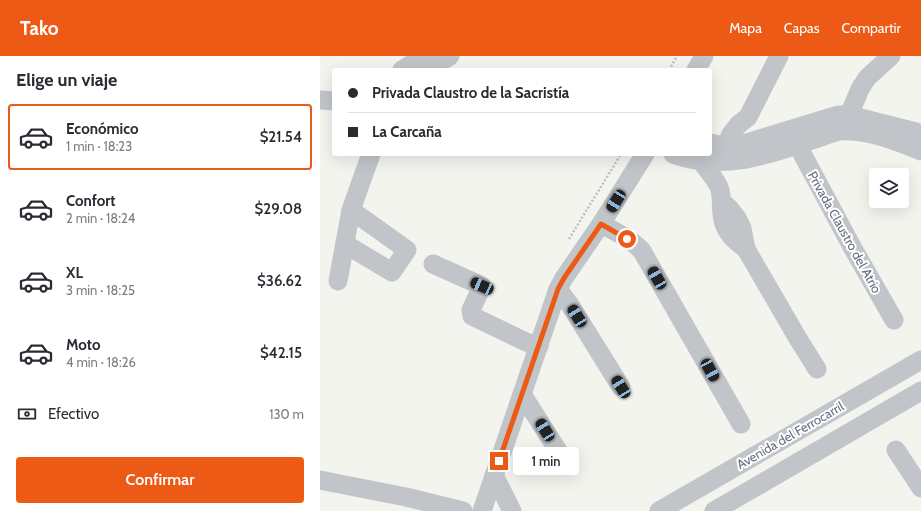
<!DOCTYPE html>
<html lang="es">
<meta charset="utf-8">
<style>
:root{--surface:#fff;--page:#f7f7f7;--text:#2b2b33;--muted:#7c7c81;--line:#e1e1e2;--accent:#ed5a16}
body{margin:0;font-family:Cabin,sans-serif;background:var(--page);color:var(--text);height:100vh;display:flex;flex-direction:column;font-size:15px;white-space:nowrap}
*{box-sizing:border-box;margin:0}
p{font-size:13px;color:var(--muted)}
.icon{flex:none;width:22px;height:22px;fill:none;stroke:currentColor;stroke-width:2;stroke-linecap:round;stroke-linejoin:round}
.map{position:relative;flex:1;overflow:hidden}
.details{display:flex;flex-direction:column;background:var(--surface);width:320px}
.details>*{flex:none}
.hud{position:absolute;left:12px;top:12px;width:380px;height:88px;border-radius:4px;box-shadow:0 4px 16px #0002;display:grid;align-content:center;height:88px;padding:0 16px;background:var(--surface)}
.fabs{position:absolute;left:549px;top:112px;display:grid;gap:8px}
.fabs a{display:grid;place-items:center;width:40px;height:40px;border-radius:4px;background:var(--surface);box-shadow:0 4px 16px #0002;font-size:20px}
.end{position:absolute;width:18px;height:18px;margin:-9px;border:5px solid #ed5a16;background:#fff;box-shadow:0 0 0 2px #fff}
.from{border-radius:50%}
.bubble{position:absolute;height:28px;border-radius:4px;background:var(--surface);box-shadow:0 4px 16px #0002;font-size:13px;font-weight:600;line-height:28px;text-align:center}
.car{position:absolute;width:12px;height:24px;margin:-12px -6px;border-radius:5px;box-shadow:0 0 3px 1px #0007;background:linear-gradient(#222 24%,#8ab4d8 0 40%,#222 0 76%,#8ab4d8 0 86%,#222 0)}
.hud b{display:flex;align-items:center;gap:14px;height:38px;font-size:15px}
.hud b+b{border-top:1px solid var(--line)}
.hud i{width:10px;height:10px;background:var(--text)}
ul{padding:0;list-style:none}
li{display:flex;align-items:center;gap:12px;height:66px;margin:0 8px 6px;padding:0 8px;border:2px solid transparent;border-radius:4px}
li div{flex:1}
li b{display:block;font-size:15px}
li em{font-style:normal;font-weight:600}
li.selected{border-color:var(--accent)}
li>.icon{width:36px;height:36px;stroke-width:1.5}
h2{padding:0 16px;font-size:18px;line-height:48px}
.pay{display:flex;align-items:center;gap:10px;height:44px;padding:0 16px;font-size:15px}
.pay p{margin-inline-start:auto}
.cta{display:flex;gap:8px;margin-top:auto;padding:8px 16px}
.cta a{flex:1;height:46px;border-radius:4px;background:var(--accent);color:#fff;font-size:16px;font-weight:600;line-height:46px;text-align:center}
header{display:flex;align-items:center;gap:24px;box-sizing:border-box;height:56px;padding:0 20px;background:var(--accent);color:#fff}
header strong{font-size:19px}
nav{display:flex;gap:22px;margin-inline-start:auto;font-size:14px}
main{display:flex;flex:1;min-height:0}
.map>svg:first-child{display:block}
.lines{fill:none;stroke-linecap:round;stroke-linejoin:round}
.path{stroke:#bdbec1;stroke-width:2.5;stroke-dasharray:2 2;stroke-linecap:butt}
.minor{stroke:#c1c4c8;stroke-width:19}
.route{stroke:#ed5a16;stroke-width:5}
.labels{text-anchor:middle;stroke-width:4;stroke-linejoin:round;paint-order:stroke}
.street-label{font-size:13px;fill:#617183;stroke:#fff}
</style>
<header>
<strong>Tako</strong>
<nav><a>Mapa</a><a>Capas</a><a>Compartir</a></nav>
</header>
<main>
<section class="details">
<h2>Elige un viaje</h2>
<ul>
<li class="selected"><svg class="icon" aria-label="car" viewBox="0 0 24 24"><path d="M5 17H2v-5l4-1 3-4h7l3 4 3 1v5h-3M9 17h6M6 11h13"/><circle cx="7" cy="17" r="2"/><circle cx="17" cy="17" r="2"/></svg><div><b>Económico</b><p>1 min · 18:23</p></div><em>$21.54</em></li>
<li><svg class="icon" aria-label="car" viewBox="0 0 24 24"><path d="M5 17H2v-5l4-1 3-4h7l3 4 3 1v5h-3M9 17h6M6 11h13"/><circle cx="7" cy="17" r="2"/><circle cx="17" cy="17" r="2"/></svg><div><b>Confort</b><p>2 min · 18:24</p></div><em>$29.08</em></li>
<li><svg class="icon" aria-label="car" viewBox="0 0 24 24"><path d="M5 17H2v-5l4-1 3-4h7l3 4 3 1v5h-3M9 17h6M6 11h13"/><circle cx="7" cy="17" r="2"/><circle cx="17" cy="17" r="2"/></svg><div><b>XL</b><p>3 min · 18:25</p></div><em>$36.62</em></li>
<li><svg class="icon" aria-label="car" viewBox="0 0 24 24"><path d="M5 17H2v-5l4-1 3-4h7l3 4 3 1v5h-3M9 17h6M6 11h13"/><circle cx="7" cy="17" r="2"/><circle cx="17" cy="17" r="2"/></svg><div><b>Moto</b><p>4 min · 18:26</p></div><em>$42.15</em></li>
</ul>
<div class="pay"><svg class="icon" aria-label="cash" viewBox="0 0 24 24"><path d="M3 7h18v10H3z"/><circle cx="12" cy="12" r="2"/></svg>Efectivo<p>130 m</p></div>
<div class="cta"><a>Confirmar</a></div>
</section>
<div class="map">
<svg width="601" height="455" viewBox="0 0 601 455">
<rect width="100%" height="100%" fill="#f4f4ef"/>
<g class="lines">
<!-- path -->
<g class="path">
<path d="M349 14 357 0"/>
<path d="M249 183 301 98"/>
</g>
<!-- minor -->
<g class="minor">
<path d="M82 14 104 0"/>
<path d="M108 14 130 0"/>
<path d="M376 14 384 0"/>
<path d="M0 44 14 45"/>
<path d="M529 59 540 33 547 22 571 0"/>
<path d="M390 87 406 90 423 88 518 59H529L596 76 601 79"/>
<path d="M477 88 531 189 574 264"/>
<path d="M406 90 411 78 418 69 428 61 459 0"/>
<path d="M353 98C409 119 466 92 519 75 547 73 576 85 601 95"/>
<path d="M381 105C386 113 398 125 400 134 402 142 401 150 402 158 403 174 413 184 426 193"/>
<path d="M402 146 410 153 417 162 422 172 426 193 477 281 497 313"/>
<path d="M281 168C296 176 311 183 322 195L421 368"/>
<path d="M25 188 72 216 87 194 31 154"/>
<path d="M113 208 162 230 151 254 152 260 206 286 219 290"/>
<path d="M18 225 31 154 51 98"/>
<path d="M238 233 250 249 301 331"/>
<path d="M202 338 247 409"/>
<path d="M576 394 601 432"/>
<path d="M174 419 192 455"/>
<path d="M0 424 86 441 143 455"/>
<path d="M162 455 238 233 244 222 281 168 325 98"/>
<path d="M339 455 601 304"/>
<path d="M394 455 601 335"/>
</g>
</g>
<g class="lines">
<!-- route -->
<path class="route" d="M179 405 238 233 244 222 281 168 307 183"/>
</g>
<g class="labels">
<!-- street labels -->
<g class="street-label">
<text transform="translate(525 176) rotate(61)" y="5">Privada Claustro del Atrio</text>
<text transform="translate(470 379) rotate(-30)" y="5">Avenida del Ferrocarril</text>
</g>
</g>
</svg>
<div class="fabs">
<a><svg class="icon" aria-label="layers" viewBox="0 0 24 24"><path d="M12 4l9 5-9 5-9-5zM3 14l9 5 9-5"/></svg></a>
</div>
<i class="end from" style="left:307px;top:183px"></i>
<i class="end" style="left:179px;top:405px"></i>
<div class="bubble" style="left:193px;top:391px;width:66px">1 min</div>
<i class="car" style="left:296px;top:145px;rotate:212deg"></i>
<i class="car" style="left:337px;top:222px;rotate:330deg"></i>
<i class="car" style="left:162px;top:230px;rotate:294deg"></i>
<i class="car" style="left:257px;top:260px;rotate:328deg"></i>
<i class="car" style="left:390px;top:314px;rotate:151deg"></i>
<i class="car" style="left:301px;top:331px;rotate:328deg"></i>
<i class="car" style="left:225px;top:374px;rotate:328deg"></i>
<div class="hud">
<b><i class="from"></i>Privada Claustro de la Sacristía</b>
<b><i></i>La Carcaña</b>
</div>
</div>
</main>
